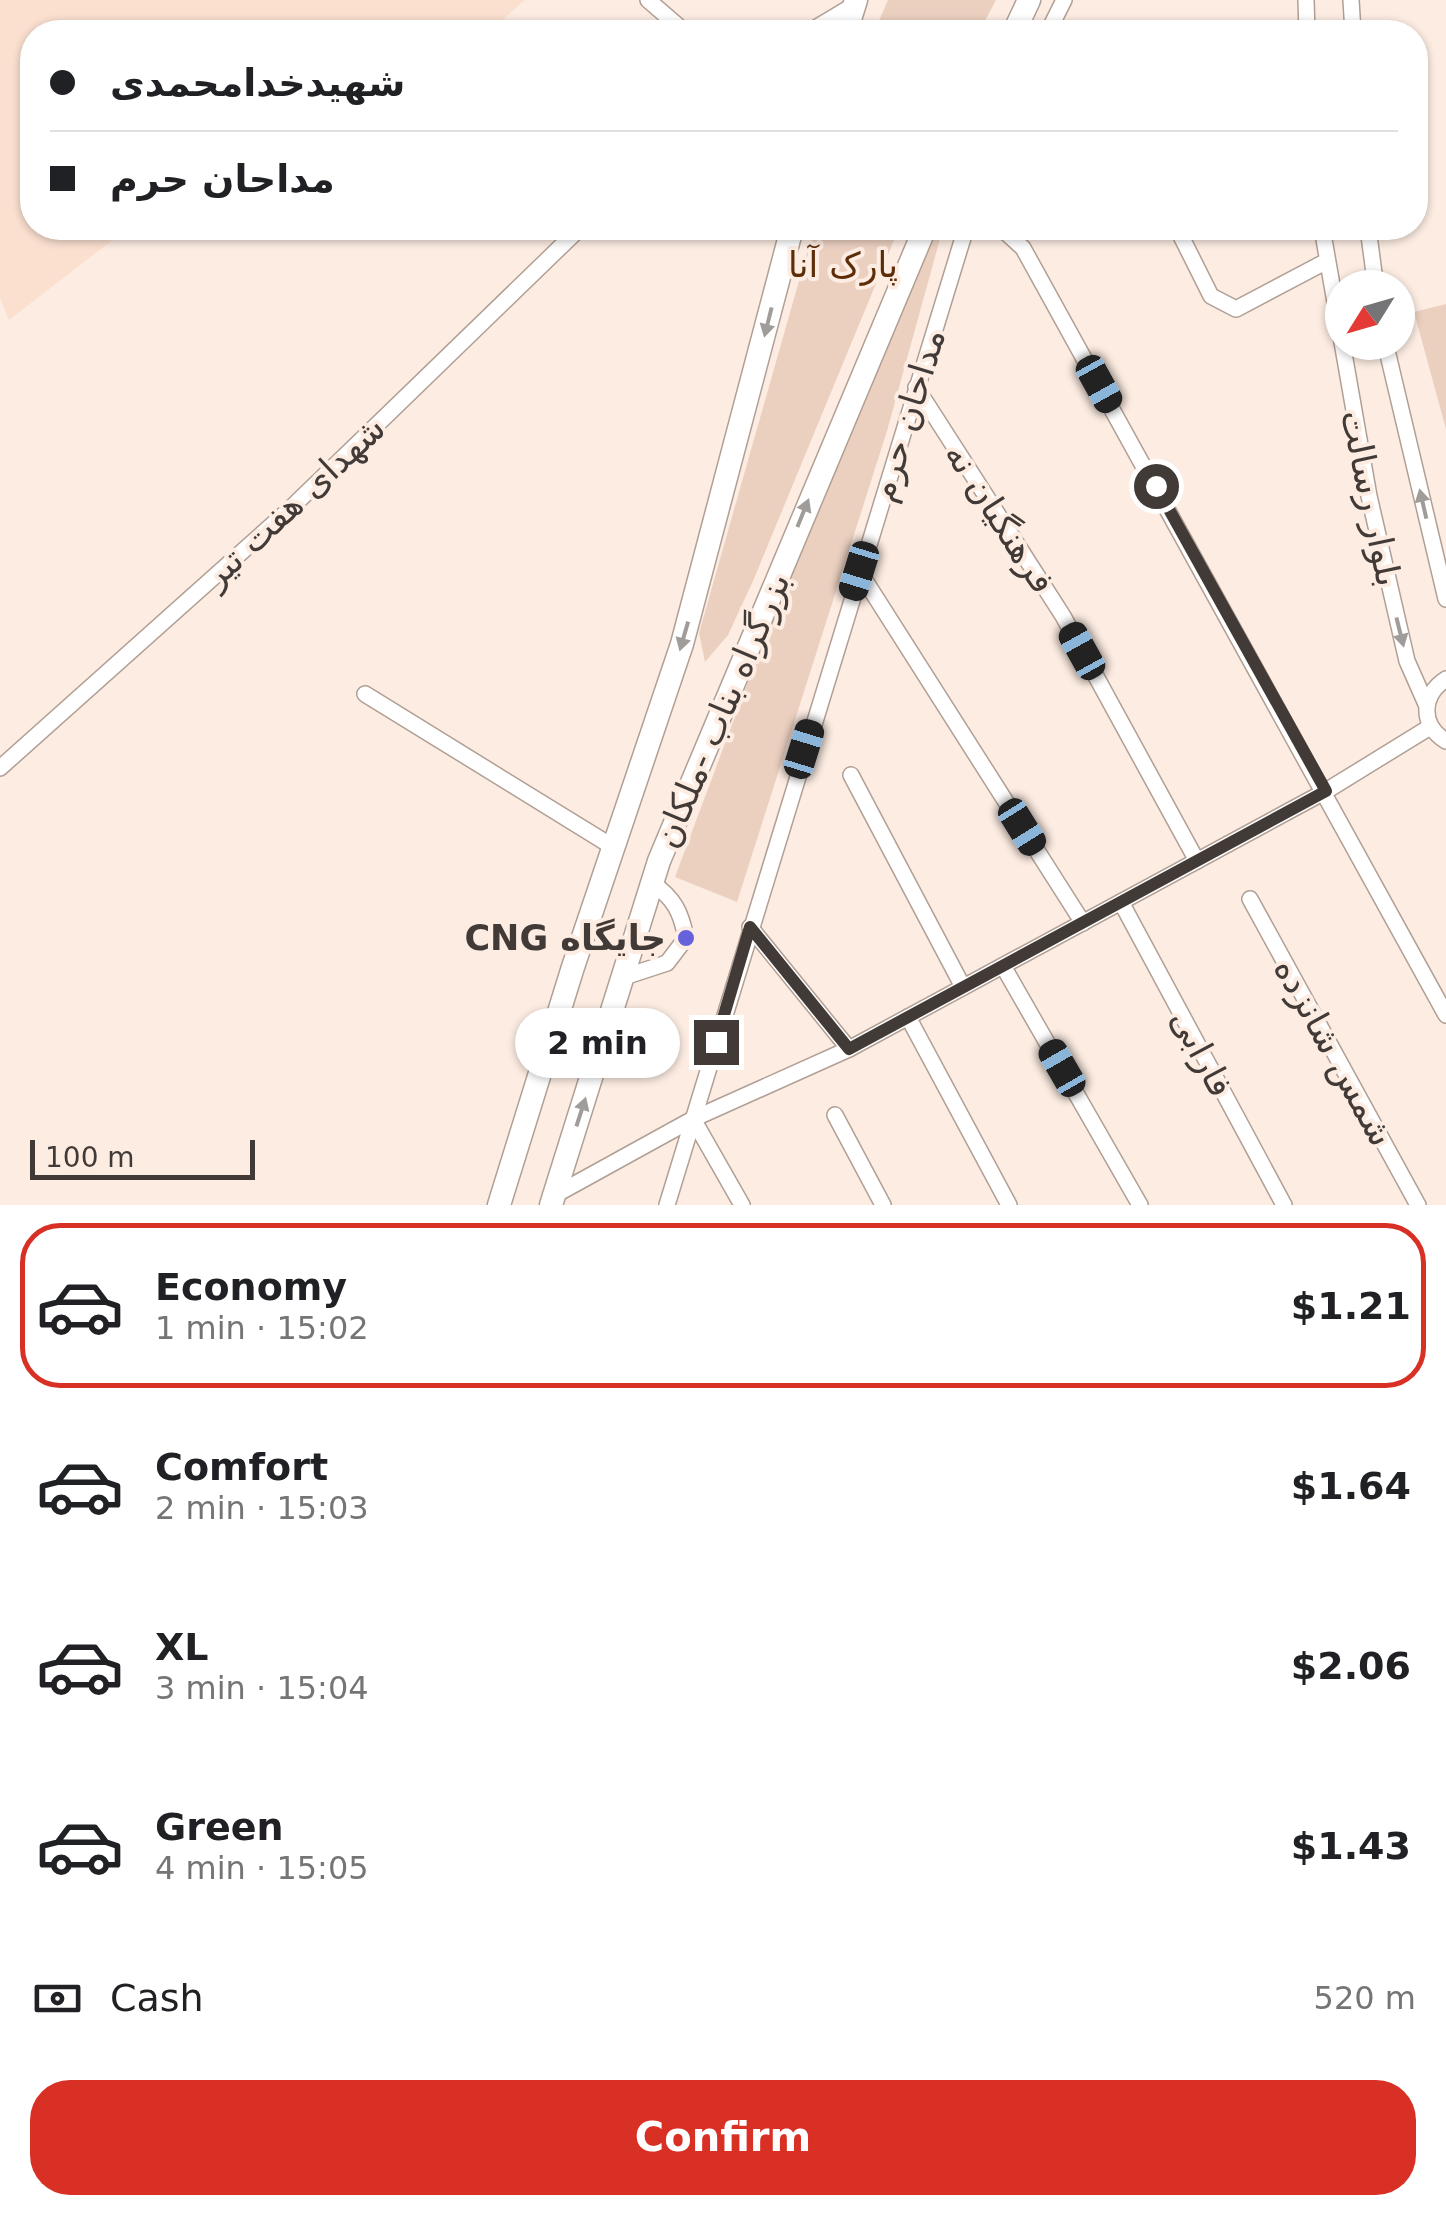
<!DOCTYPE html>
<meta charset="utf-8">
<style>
:root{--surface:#fff;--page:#f2f2f2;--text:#202124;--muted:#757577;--line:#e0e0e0;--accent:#d93025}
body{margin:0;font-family:"DejaVu Sans","Noto Sans Arabic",sans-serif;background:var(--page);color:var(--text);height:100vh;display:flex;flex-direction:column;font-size:38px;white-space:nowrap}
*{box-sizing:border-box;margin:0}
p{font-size:32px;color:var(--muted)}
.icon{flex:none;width:55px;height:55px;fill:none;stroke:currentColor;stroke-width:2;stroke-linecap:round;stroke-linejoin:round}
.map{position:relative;height:1205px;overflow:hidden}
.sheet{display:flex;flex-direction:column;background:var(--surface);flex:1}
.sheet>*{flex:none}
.top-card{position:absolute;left:20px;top:20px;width:1408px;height:220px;border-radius:40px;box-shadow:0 2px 8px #0004;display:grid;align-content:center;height:220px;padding:0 30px;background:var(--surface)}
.needle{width:65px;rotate:233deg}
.controls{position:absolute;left:1325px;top:270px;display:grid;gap:20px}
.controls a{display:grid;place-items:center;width:90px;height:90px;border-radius:50%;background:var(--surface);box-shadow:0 2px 8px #0004;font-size:50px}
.scale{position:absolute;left:30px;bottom:25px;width:225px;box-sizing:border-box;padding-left:10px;border:5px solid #423a36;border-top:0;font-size:28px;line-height:35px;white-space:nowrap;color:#423a36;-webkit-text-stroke:8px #fcece2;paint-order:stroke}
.end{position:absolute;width:45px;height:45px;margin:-22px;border:12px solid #423a36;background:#fff;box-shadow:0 0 0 5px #fff}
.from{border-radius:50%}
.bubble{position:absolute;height:70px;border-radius:35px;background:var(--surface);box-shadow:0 2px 8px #0004;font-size:32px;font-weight:800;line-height:70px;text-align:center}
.car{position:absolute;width:30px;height:60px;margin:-30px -15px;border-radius:12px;box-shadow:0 0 8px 2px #0007;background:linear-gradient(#222 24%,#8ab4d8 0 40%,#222 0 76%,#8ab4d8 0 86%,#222 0)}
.top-card b{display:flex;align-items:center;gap:35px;height:95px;font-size:38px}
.top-card b+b{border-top:2px solid var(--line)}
.top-card i{width:25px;height:25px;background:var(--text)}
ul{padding:18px 0 0;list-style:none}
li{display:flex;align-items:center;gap:30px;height:165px;margin:0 20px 15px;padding:0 10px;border:5px solid transparent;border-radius:40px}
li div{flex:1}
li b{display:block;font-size:38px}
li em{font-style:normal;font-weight:800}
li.selected{border-color:var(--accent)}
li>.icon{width:90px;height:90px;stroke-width:1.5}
.pay{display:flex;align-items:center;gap:25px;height:110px;padding:0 30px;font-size:38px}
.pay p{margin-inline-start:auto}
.primary-button{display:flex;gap:20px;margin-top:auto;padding:20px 30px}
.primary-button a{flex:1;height:115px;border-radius:40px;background:var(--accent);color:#fff;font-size:40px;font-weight:800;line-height:115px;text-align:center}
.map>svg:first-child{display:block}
.built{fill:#fbe0d0}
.green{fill:#ebd0c0}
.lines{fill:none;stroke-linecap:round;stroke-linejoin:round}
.minor-casing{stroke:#b19f94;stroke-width:18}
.highway-casing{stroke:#b19f94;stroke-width:25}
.minor{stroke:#fff;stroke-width:15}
.highway{stroke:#fff;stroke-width:22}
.oneway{fill:#a09c9a}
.route{stroke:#423a36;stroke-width:12}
.poi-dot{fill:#6662dc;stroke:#fcece2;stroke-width:4}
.labels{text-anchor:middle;stroke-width:8;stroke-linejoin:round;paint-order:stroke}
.park-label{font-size:35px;fill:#5d2d08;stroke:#fcece2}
.street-label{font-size:35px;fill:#423a36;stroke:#fcece2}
.poi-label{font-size:35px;font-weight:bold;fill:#423a36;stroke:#fcece2;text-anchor:end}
</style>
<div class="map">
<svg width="1446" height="1205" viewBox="0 0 1446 1205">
<rect width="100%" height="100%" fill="#fcece2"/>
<!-- built -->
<path class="built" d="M0 0H525L489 32H32V228H128L9 320 0 298Z"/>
<!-- green -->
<g class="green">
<path d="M888 0H996L979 32H874Z"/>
<path d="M814 228H899L753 581 728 635 705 662 699 633Z"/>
<path d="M934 228H943L887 431 737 902 675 877 788 575Z"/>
<path d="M1446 304V429L1414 312Z"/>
</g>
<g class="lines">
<!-- minor casing -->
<g class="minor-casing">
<g id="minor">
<path d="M648 0 685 32"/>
<path d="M1306 0 1307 32"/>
<path d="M1351 0 1353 32"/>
<path d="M809 32 854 5"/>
<path d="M1048 32 1064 0"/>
<path d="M1001 228 1023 248 1446 1015"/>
<path d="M1177 228 1211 296 1236 309 1325 262"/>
<path d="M1322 228 1369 496 1407 661 1426 704"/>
<path d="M1368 228 1376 288"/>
<path d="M1385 342 1446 599"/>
<path d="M916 387 1063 616 1197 861"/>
<path d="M859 571 1083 923"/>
<path d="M1446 679C1421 695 1420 725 1446 741"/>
<path d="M365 694 613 847"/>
<path d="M0 768 291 508 580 228"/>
<path d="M851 775 963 987"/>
<path d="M1250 899 1418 1205"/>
<path d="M1121 902 1284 1205"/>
<path d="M750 927 849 1049"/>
<path d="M1003 966 1140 1205"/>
<path d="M624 977 667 963 686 938C681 912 674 898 652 883"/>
<path d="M908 1017 1009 1205"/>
<path d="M835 1115 883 1205"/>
<path d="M693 1119 742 1205"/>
<path d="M555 1195 693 1119 849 1049 1326 791 1430 727"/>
<path d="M667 1205 966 228"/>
</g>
</g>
<!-- highway casing -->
<g class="highway-casing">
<g id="highway">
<path d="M846 32 856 0"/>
<path d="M1014 32 1029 0"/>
<path d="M499 1205 573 967 682 644 792 228"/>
<path d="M551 1205 659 861 925 228"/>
</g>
</g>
<!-- minor -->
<use href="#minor" class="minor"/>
<!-- highway -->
<use href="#highway" class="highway"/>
</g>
<!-- one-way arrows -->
<defs><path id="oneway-solid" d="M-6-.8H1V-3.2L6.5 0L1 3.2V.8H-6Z" transform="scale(2.5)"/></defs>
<g class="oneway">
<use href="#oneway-solid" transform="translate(768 322) rotate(104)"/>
<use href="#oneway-solid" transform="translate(1423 504) rotate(-103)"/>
<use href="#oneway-solid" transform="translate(803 513) rotate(-68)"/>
<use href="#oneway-solid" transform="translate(1400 632) rotate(76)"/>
<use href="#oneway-solid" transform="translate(684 636) rotate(106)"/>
<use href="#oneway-solid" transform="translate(581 1112) rotate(-72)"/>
</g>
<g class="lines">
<!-- route -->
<path class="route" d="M716 1042 750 927 849 1049 1326 791 1156 486"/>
</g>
<!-- markers -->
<circle class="poi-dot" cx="686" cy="938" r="10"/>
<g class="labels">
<!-- park labels -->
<g class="park-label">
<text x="843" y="277">پارک آنا</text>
</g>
<!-- street labels -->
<g class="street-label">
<text transform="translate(908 415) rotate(-73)" y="12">مداحان حرم</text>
<text transform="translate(1371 498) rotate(78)" y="12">بلوار رسالت</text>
<text transform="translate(294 502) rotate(-43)" y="12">شهدای هفت تیر</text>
<text transform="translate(1000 518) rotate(57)" y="12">فرهنگیان نه</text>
<text transform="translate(722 710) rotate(-67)" y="12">بزرگراه بناب -ملکان</text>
<text transform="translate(1334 1052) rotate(61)" y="12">شمس شانزده</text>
<text transform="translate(1202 1053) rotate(62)" y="12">فارابی</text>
</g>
<!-- poi labels -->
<g class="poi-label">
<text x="666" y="950">CNG جایگاه</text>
</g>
</g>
</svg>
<div class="controls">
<a><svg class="needle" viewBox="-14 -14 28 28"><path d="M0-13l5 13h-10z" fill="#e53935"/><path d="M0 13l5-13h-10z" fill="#757577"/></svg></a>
</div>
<div class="scale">100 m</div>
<i class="end from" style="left:1156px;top:486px"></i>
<i class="end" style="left:716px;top:1042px"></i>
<div class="bubble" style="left:515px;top:1008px;width:165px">2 min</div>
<i class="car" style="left:1099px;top:384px;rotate:151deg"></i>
<i class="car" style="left:859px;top:571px;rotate:197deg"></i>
<i class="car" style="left:1082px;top:651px;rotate:331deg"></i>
<i class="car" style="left:804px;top:749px;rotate:17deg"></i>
<i class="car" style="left:1022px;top:827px;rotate:148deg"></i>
<i class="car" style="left:1062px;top:1068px;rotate:330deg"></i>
<div class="top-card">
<b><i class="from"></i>شهیدخدامحمدی</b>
<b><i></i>مداحان حرم</b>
</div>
</div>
<section class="sheet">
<ul>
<li class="selected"><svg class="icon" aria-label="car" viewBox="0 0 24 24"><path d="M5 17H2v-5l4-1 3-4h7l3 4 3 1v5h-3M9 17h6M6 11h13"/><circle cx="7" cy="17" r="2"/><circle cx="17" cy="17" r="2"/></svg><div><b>Economy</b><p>1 min · 15:02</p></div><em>$1.21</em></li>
<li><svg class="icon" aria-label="car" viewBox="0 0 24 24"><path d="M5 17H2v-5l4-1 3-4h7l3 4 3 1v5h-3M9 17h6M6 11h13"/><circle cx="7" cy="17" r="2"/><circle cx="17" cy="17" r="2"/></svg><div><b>Comfort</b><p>2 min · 15:03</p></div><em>$1.64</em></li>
<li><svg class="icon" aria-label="car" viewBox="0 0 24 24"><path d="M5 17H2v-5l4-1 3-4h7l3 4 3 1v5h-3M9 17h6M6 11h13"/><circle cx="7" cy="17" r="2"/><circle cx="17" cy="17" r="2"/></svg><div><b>XL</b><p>3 min · 15:04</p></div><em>$2.06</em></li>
<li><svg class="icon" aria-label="car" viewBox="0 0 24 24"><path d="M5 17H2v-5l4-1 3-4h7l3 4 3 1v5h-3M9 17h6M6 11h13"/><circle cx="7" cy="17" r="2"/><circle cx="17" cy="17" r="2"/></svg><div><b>Green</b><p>4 min · 15:05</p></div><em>$1.43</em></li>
</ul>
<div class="pay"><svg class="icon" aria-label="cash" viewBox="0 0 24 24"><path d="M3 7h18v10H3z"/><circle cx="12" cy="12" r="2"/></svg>Cash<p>520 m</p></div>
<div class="primary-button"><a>Confirm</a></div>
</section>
